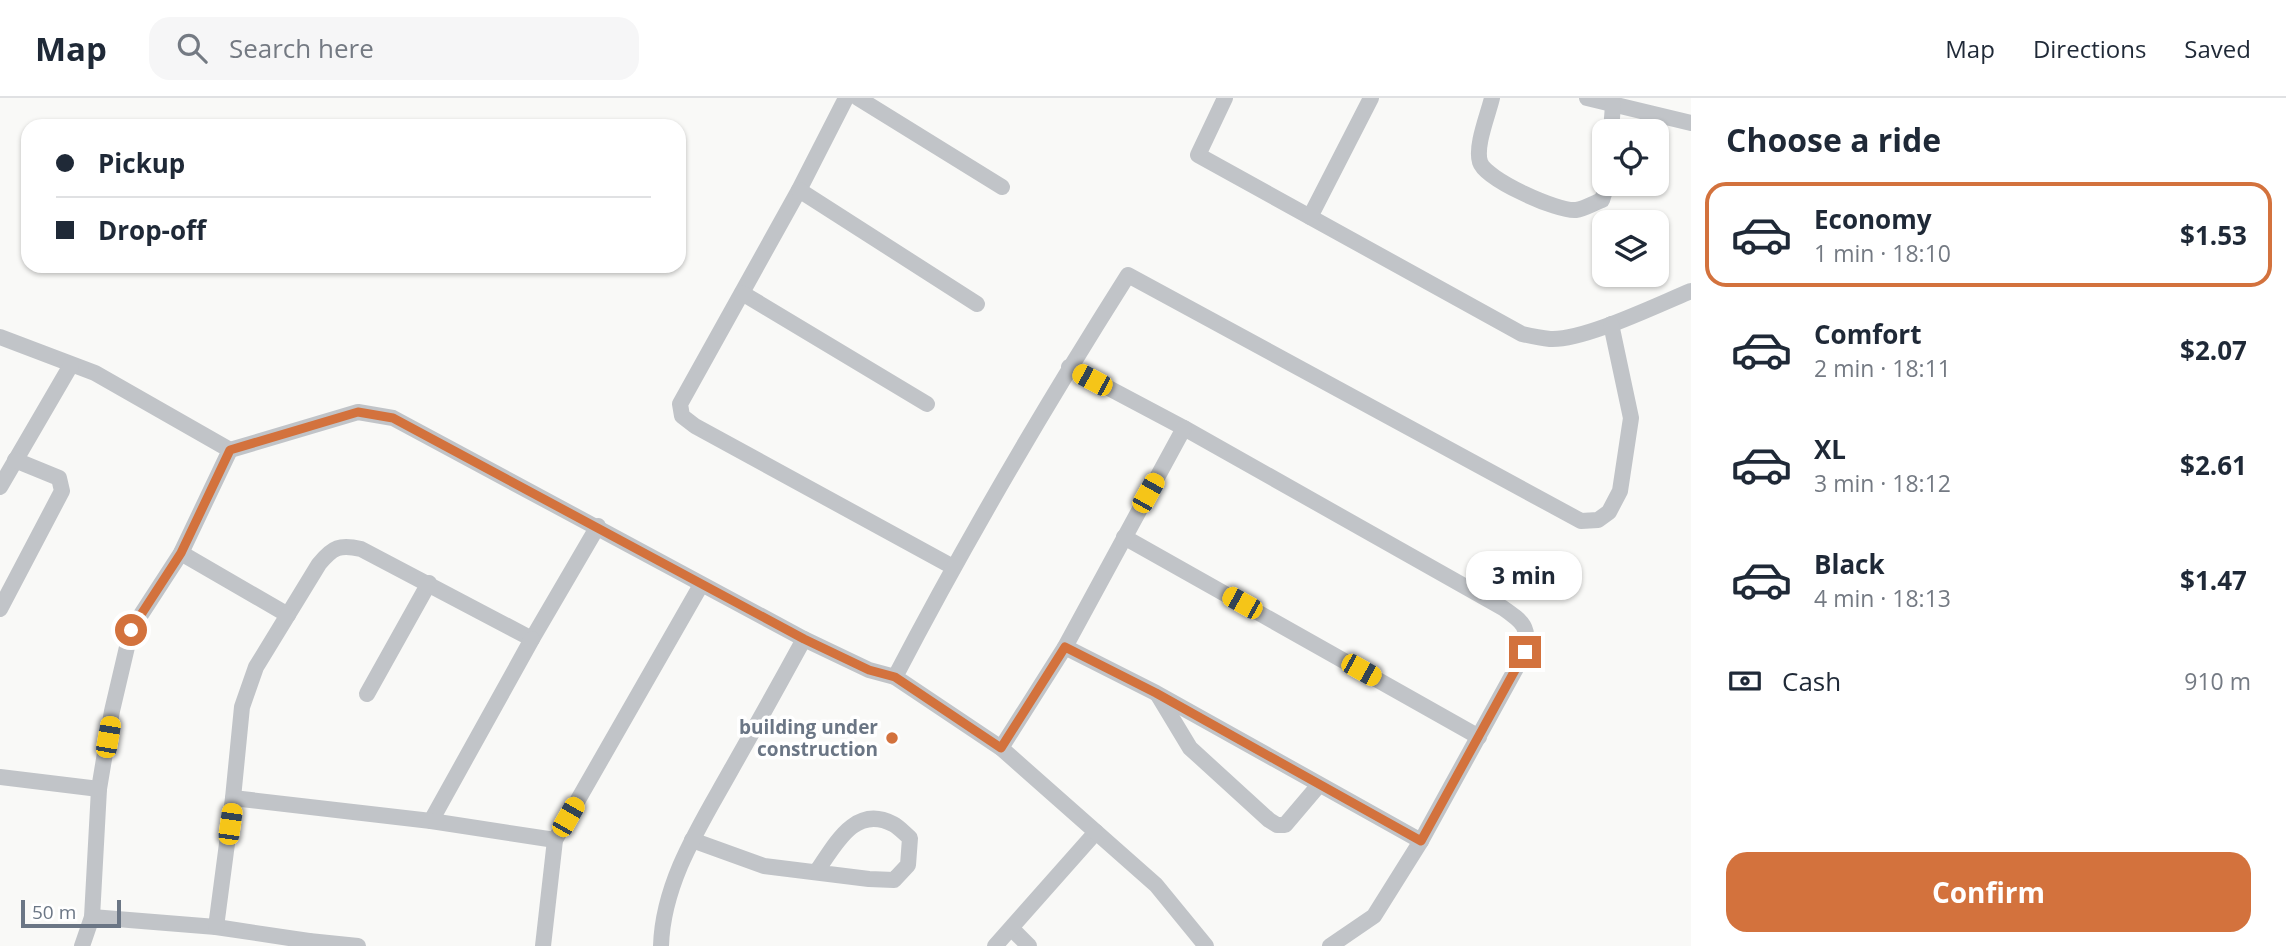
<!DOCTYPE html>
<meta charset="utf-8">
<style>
:root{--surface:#fff;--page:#f6f6f7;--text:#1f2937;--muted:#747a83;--line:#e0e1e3;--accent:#d3723d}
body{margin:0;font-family:"Open Sans",sans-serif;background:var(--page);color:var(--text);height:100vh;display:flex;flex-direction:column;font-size:26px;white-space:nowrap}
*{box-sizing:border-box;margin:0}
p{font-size:23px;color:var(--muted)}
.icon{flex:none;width:38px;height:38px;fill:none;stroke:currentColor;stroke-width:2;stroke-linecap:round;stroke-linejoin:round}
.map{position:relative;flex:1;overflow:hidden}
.drawer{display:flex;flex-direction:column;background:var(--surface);width:595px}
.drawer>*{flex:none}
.banner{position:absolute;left:21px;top:21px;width:665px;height:154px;border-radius:21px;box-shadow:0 2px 5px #0004;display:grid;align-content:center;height:154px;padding:0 35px;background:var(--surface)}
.controls{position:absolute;left:1592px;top:21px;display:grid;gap:14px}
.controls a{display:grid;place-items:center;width:77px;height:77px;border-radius:14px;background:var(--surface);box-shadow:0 2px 5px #0004;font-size:35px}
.scale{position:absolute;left:21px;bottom:18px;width:100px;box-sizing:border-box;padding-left:7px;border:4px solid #6b7685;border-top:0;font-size:19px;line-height:24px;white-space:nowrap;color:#6b7685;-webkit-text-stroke:5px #fff;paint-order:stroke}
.end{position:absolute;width:32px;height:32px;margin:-16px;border:9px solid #d3723d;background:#fff;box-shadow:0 0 0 4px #fff}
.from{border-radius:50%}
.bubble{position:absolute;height:49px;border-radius:21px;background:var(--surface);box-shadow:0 2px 5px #0004;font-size:23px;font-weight:700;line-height:49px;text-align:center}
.car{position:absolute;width:21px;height:42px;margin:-21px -10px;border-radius:9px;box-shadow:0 0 5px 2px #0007;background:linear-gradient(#f5c518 24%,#345 0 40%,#f5c518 0 76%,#345 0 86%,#f5c518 0)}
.banner b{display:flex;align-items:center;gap:24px;height:66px;font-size:26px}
.banner b+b{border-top:2px solid var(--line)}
.banner i{width:18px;height:18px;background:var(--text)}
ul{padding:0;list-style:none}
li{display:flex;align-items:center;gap:21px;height:105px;margin:0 14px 10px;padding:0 21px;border:4px solid transparent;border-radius:21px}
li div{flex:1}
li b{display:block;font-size:26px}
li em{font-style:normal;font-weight:700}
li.current{border-color:var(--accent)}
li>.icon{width:63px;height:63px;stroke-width:1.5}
h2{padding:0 35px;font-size:32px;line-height:84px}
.pay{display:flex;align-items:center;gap:18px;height:77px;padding:0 35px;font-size:26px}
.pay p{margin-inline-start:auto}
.button{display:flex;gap:14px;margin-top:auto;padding:14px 35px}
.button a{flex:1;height:80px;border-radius:21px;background:var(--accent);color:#fff;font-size:28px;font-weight:700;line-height:80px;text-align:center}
header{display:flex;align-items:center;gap:42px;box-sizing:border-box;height:98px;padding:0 35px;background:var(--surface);border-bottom:2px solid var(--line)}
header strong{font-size:33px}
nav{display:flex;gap:38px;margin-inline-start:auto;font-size:24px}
.search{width:490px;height:63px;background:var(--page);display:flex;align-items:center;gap:18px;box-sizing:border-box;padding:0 24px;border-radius:21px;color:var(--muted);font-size:26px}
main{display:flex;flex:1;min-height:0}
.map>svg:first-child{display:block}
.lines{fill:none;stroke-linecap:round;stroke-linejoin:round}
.minor{stroke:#c1c4c8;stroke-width:16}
.route{stroke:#d3723d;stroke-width:9}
.poi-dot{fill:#d3723d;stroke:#fff;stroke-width:2.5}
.labels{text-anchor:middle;stroke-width:7;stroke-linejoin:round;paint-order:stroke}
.poi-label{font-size:19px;font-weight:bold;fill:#6b7685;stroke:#fff;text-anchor:end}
</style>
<header>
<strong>Map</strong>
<div class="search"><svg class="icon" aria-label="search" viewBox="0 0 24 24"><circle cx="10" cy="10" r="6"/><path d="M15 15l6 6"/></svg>Search here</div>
<nav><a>Map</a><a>Directions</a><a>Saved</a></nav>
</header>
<main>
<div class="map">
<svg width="1691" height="848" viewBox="0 0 1691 848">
<rect width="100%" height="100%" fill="#f9f9f7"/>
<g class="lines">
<!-- minor -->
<g class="minor">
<path d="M846 0 799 92 680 306 682 318 695 328 953 469"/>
<path d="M858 0 1002 89"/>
<path d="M1225 0 1198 57 1522 236C1531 238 1541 240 1550 241 1583 243 1657 207 1691 193"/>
<path d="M1492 0C1488 17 1475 48 1480 64 1485 81 1558 114 1576 112 1584 111 1594 105 1602 102L1607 86"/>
<path d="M1587 0 1691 25"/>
<path d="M1611 33 1613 7"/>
<path d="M799 92 977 206"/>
<path d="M1310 119 1371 0"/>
<path d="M742 195 927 306"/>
<path d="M0 239 95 275 230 352 181 455 131 532 112 613 99 691 92 819 82 848"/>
<path d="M1069 269 1184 330 1503 510C1523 524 1530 529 1525 554L1421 743 1374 818 1330 848"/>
<path d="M230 352 358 314 393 320 804 541 869 572 895 579"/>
<path d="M0 389 71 267"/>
<path d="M1124 439 1479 639"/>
<path d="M181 455 288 517"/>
<path d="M0 511 62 393 59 380 15 362"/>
<path d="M1065 549 1156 595 1421 743"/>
<path d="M367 596 429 485"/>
<path d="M1158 597 1190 650 1269 722 1277 727H1285L1319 687"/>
<path d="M1001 650 1065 549 1184 330"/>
<path d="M0 679 99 691"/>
<path d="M233 700 242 609 256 569 319 466C333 449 340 446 361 451L532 541 598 428"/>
<path d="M431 723 532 541"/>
<path d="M692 742 764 768 869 781 894 782 908 767 910 740C905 736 899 729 893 726 855 706 835 747 817 773"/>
<path d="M92 819 216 829 309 843"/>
<path d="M216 829 233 700 431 723 555 742"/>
<path d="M1012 831 1029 848"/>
<path d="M309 848V843L358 848"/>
<path d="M543 848 555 742 701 487"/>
<path d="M661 848C663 783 701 726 731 672 756 628 780 585 804 541"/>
<path d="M995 848 1096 734"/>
<path d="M1206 848 1156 787 1001 650 895 579C967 441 1045 308 1128 177L1581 423 1598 422 1609 414 1620 393 1631 320 1611 226"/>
</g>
</g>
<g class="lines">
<!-- route -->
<path class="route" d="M131 532 181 455 230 352 358 314 393 320 804 541 869 572 895 579 1001 650 1065 549 1156 595 1421 743 1525 554"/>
</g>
<!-- markers -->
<circle class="poi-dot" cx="892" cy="640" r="7"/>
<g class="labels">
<!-- poi labels -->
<g class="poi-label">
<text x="878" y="636">building under<tspan x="878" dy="22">construction</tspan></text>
</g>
</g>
</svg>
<div class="controls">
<a><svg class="icon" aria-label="locate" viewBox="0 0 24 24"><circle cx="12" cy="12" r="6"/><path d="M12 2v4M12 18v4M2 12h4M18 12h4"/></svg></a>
<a><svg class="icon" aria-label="layers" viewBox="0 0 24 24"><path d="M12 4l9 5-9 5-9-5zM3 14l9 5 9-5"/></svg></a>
</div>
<div class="scale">50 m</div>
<i class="end from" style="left:131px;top:532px"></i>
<i class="end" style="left:1525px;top:554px"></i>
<div class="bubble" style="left:1466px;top:453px;width:116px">3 min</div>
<i class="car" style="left:1092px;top:282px;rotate:298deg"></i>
<i class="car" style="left:1148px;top:395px;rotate:29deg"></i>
<i class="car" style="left:1242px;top:505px;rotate:299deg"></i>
<i class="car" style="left:1361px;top:572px;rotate:119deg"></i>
<i class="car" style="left:108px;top:639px;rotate:10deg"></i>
<i class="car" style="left:568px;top:719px;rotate:30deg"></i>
<i class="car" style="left:230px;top:726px;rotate:8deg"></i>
<div class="banner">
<b><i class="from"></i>Pickup</b>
<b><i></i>Drop-off</b>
</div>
</div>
<section class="drawer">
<h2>Choose a ride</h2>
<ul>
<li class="current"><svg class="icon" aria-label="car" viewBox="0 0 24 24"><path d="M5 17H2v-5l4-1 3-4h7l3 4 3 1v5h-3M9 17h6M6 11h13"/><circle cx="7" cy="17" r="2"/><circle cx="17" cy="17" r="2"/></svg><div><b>Economy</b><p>1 min · 18:10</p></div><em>$1.53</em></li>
<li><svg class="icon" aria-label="car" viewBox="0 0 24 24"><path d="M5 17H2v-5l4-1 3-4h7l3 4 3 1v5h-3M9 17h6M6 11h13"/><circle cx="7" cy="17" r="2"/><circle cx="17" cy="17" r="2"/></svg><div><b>Comfort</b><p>2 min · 18:11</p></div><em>$2.07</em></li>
<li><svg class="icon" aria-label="car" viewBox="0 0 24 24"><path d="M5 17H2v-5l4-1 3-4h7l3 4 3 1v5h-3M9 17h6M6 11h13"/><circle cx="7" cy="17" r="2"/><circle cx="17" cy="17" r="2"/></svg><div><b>XL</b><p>3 min · 18:12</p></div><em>$2.61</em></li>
<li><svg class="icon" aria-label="car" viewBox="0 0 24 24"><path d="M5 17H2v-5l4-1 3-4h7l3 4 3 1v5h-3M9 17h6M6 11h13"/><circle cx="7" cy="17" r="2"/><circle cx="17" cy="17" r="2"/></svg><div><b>Black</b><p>4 min · 18:13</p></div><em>$1.47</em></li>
</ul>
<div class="pay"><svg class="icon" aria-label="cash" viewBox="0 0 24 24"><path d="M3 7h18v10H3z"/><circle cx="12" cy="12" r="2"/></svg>Cash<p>910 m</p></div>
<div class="button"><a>Confirm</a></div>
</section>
</main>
